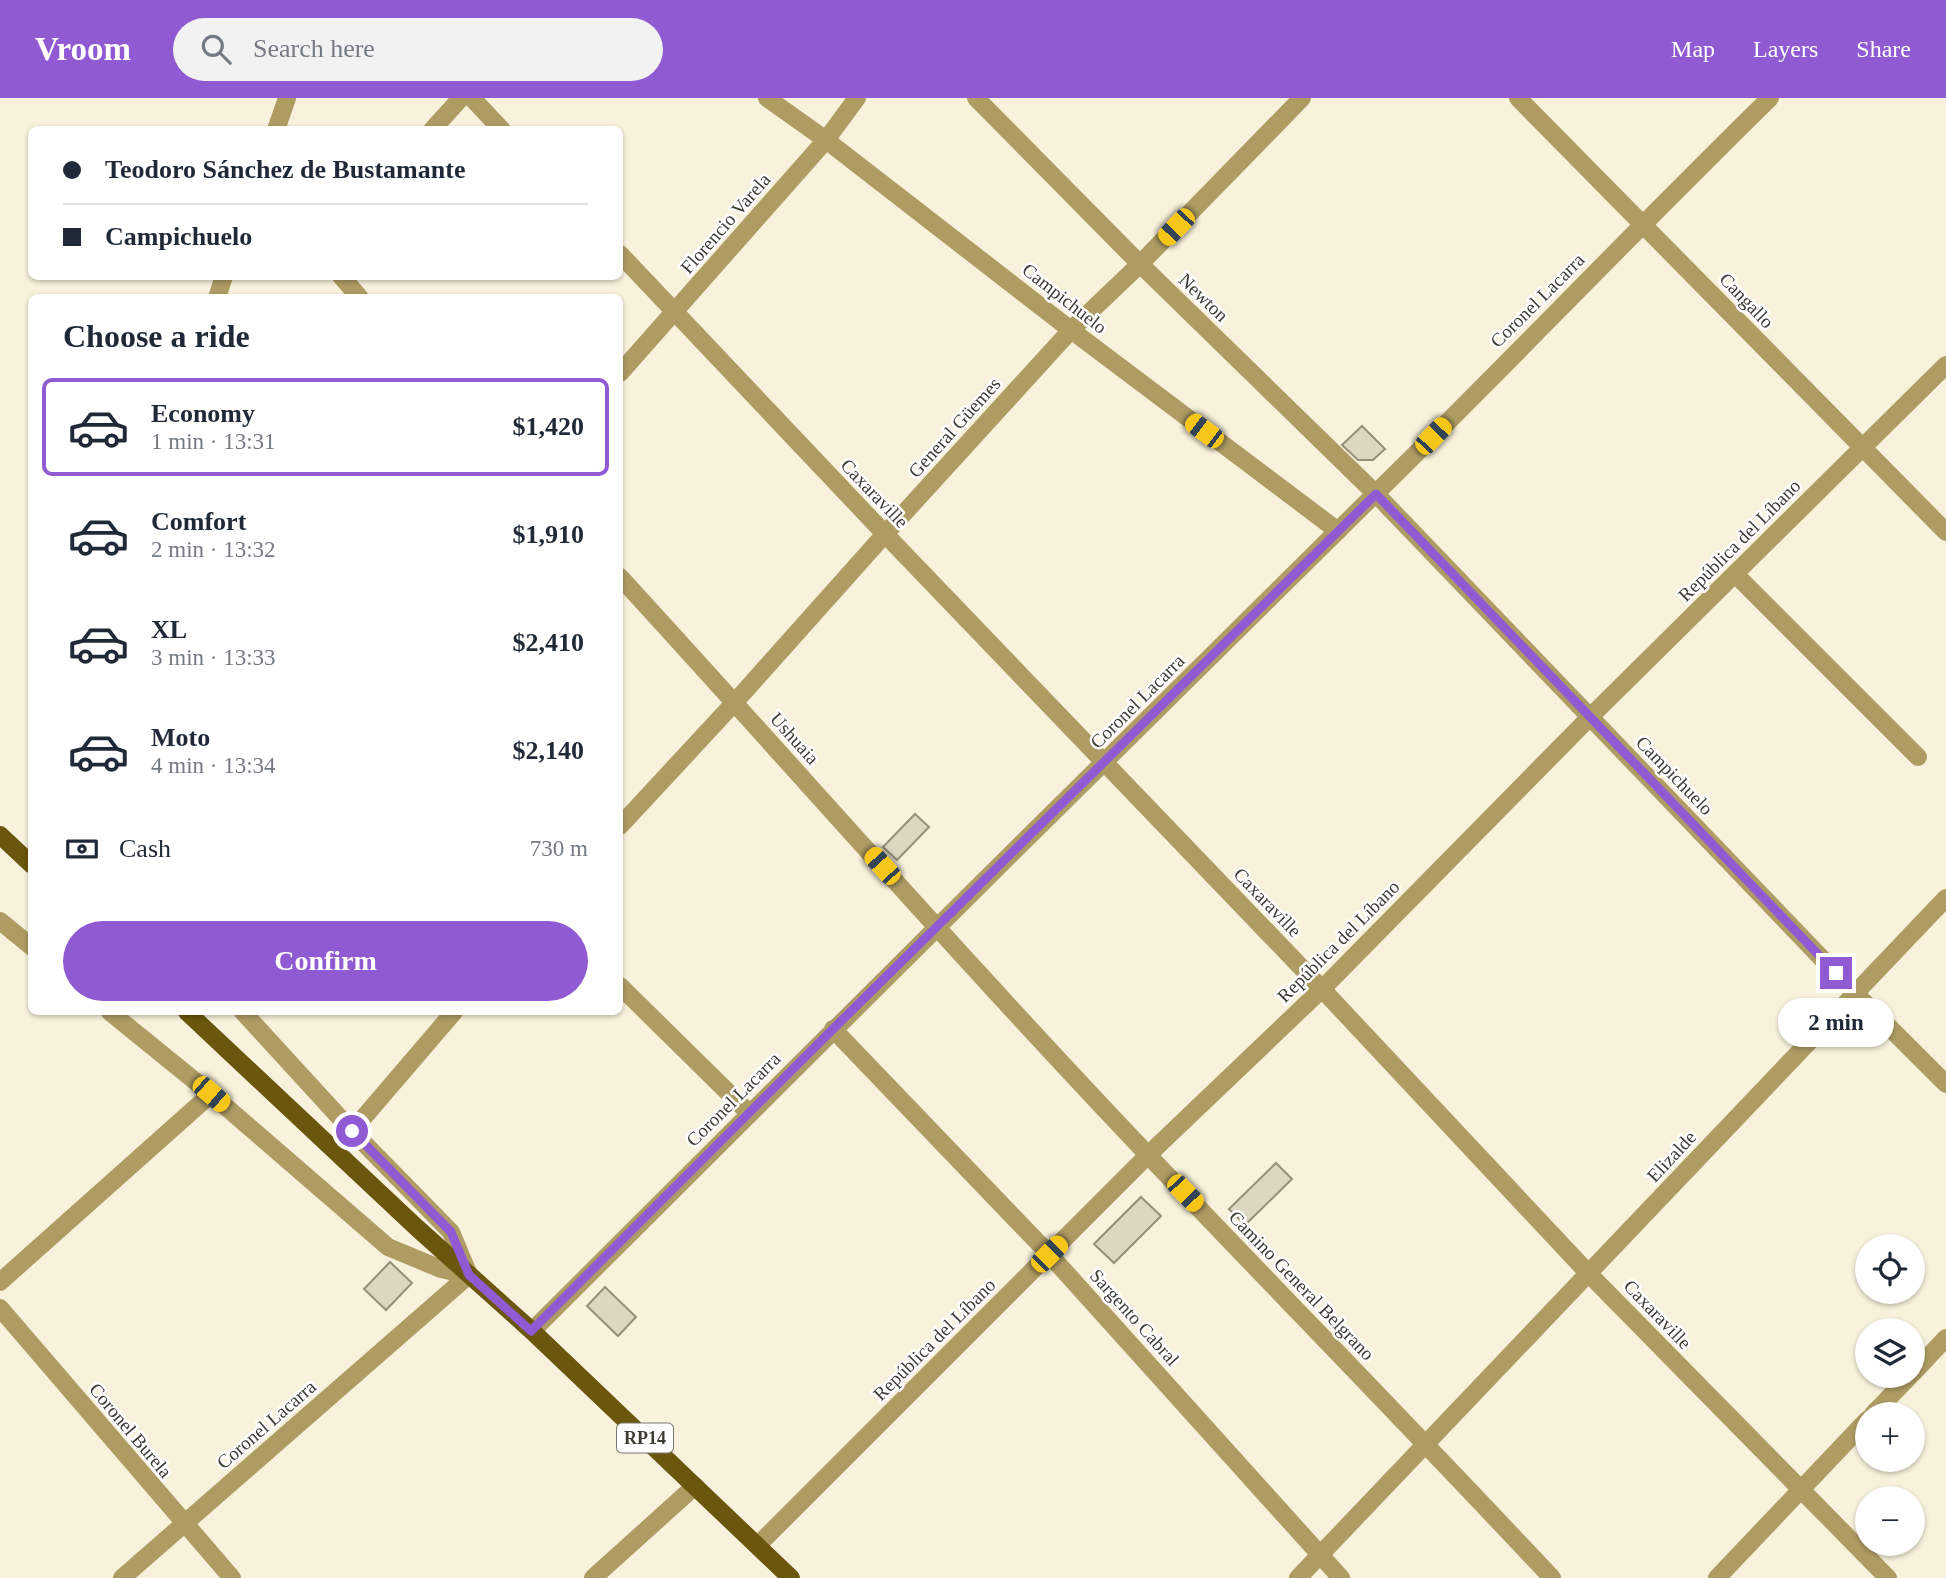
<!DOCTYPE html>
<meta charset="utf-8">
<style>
:root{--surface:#fff;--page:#f2f2f3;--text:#1f2937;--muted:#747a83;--line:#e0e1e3;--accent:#905ad2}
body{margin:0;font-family:Georgia,serif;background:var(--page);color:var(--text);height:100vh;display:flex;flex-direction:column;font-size:26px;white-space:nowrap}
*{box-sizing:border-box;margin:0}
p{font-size:23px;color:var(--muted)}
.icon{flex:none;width:38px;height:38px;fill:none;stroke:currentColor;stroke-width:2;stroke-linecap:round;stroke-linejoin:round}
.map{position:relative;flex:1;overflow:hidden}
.panel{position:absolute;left:28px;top:196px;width:595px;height:721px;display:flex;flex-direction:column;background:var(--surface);border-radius:10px;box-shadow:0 2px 5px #0004}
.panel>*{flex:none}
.top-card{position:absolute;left:28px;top:28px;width:595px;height:154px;border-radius:10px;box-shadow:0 2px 5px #0004;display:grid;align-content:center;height:154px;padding:0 35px;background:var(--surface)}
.buttons{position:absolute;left:1855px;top:1136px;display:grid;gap:14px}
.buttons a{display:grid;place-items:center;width:70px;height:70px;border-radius:50%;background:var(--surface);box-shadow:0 2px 5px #0004;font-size:35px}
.end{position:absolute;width:32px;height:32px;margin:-16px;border:9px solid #905ad2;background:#fff;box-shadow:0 0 0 4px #fff}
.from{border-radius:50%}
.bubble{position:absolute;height:49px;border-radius:24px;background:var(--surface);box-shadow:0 2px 5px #0004;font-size:23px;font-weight:600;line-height:49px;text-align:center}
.car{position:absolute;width:21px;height:42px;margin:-21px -10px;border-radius:9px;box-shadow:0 0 5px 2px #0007;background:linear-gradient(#f5c518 24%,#345 0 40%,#f5c518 0 76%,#345 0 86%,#f5c518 0)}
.top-card b{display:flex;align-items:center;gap:24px;height:66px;font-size:26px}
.top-card b+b{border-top:2px solid var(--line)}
.top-card i{width:18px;height:18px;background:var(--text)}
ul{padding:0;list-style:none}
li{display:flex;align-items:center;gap:21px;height:98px;margin:0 14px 10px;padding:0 21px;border:4px solid transparent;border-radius:10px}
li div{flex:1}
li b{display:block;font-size:26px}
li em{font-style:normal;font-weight:600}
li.on{border-color:var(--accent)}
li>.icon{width:63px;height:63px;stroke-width:1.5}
h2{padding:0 35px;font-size:32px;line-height:84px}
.pay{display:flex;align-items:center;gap:18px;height:77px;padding:0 35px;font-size:26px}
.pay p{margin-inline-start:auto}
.button{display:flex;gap:14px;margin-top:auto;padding:14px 35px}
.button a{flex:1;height:80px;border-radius:42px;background:var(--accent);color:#fff;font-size:28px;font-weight:600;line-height:80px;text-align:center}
header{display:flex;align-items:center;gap:42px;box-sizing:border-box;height:98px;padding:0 35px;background:var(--accent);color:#fff}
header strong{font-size:33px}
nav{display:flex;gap:38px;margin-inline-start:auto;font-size:24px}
.search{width:490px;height:63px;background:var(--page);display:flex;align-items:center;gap:18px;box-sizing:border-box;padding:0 24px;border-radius:38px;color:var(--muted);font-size:26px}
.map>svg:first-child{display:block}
.building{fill:#ddd7c2;stroke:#958f7b;stroke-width:2}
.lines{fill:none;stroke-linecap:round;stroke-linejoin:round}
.minor{stroke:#ae9c63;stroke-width:18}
.major{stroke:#6a560c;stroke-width:18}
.route{stroke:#905ad2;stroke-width:9}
.labels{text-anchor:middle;stroke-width:5;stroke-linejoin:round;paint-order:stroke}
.shield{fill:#fefefe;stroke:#787670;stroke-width:2}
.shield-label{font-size:18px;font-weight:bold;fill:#3e3b33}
.street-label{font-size:19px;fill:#3e3b33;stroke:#fefefe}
</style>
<header>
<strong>Vroom</strong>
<div class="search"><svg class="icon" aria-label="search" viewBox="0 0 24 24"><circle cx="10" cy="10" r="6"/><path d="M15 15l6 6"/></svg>Search here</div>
<nav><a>Map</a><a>Layers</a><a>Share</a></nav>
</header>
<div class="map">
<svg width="1946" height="1480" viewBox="0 0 1946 1480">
<rect width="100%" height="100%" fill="#f8f1dc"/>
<!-- building -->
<g class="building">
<path d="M1362 328 1385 351 1373 362H1358L1342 347Z"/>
<path d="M915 716 929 729 897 762 883 749Z"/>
<path d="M1276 1065 1292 1081 1245 1127 1229 1111Z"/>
<path d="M1141 1099 1161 1118 1114 1165 1094 1146Z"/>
<path d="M390 1164 412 1185 386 1212 364 1191Z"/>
<path d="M605 1189 636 1219 618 1238 587 1208Z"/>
</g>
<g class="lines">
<!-- minor -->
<g class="minor">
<path d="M472 0 502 32"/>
<path d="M767 0 826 42 1071 232 1338 433"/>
<path d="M976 0 1140 166 1376 396 1855 895 1946 986"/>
<path d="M1518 0 1946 434"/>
<path d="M276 32 287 0"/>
<path d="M432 32 461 0"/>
<path d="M620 156 885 436 1322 891 1589 1176 1888 1480"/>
<path d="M341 178 360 200"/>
<path d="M217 200 224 178"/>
<path d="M620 275 826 42 857 0"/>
<path d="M1735 476 1918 659"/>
<path d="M620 479C796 671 968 868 1148 1057 1283 1199 1419 1338 1552 1480"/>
<path d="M620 728 735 604 885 436 1071 232 1140 166 1302 0"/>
<path d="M0 823 32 849"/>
<path d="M620 888 749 1015"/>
<path d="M110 914 211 996 388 1149 441 1171 469 1177"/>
<path d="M243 914 352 1033 451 1134 469 1177"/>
<path d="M833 931 1049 1156 1341 1480"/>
<path d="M352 1033 454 914"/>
<path d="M0 1184 211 996"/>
<path d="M0 1210 232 1480"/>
<path d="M532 1233C811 953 1092 676 1373 398 1507 267 1636 131 1770 0"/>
<path d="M1913 1275 1946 1240"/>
<path d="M1873 1316 1910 1278"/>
<path d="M758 1447 1148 1057 1322 891 1590 619 1946 267"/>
<path d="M122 1480 469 1177"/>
<path d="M593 1480 695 1388"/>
<path d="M1298 1480 1946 800"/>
<path d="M1717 1480 1867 1322"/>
</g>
<!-- major -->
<g class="major">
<path d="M0 737 32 767"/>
<path d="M187 914 416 1129 532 1233 791 1480"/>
</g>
</g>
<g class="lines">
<!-- route -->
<path class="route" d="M352 1033 451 1134 469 1177 531 1233 833 931 1376 396 1836 875"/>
</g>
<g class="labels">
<!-- shield labels -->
<rect class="shield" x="617" y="1325.5" width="56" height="29" rx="5"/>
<g class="shield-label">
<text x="645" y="1346">RP14</text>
</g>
<!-- street labels -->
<g class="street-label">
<text transform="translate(725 125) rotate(-49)" y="7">Florencio Varela</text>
<text transform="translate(1204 199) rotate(44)" y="7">Newton</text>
<text transform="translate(1065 200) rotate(38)" y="7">Campichuelo</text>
<text transform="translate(1537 202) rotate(-45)" y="7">Coronel Lacarra</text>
<text transform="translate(1747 202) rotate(46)" y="7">Cangallo</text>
<text transform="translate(954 329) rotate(-48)" y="7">General Güemes</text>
<text transform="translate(875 395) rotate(46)" y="7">Caxaraville</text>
<text transform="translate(1739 442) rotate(-45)" y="7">República del Líbano</text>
<text transform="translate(1137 603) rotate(-45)" y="7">Coronel Lacarra</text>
<text transform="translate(795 640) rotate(48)" y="7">Ushuaia</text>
<text transform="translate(1675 677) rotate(46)" y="7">Campichuelo</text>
<text transform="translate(1268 804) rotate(46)" y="7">Caxaraville</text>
<text transform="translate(1338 843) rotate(-45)" y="7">República del Líbano</text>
<text transform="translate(733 1001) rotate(-45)" y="7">Coronel Lacarra</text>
<text transform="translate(1671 1058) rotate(-47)" y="7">Elizalde</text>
<text transform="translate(1302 1187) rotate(46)" y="7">Camino General Belgrano</text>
<text transform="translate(1658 1216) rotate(46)" y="7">Caxaraville</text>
<text transform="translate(1135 1219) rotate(48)" y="7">Sargento Cabral</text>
<text transform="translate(934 1241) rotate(-45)" y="7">República del Líbano</text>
<text transform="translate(266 1326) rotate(-41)" y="7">Coronel Lacarra</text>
<text transform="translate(131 1332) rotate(50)" y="7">Coronel Burela</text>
</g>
</g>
</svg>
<div class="buttons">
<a><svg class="icon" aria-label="locate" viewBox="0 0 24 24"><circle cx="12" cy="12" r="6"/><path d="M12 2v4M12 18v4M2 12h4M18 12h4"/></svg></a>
<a><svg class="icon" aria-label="layers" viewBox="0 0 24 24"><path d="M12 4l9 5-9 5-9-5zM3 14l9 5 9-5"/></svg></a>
<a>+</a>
<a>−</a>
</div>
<i class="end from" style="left:352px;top:1033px"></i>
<i class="end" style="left:1836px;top:875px"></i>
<div class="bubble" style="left:1778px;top:900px;width:116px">2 min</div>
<i class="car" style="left:1176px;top:129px;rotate:224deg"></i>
<i class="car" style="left:1204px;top:333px;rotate:307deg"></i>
<i class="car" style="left:1433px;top:338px;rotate:44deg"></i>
<i class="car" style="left:882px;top:768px;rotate:318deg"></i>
<i class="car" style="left:211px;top:996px;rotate:131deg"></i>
<i class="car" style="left:1185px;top:1095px;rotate:136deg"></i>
<i class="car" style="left:1049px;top:1156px;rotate:45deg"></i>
<div class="top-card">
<b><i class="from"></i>Teodoro Sánchez de Bustamante</b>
<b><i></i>Campichuelo</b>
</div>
<section class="panel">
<h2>Choose a ride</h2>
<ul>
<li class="on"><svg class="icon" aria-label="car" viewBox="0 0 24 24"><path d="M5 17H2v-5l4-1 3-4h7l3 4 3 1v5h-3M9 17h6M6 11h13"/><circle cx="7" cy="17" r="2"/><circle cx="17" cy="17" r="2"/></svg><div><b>Economy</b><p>1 min · 13:31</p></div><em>$1,420</em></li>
<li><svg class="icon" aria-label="car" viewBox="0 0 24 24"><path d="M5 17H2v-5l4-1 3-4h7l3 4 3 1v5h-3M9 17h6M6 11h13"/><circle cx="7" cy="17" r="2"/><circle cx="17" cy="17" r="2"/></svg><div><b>Comfort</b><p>2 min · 13:32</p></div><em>$1,910</em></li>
<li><svg class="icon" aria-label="car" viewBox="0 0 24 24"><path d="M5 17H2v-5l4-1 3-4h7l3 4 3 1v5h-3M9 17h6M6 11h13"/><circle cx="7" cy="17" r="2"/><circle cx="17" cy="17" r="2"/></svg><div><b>XL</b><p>3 min · 13:33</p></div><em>$2,410</em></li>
<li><svg class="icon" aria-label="car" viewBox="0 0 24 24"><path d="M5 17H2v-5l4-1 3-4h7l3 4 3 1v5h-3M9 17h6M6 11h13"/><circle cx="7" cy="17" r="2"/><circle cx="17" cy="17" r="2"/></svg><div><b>Moto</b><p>4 min · 13:34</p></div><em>$2,140</em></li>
</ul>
<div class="pay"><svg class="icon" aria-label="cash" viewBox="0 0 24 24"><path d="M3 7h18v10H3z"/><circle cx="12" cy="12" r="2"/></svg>Cash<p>730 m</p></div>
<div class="button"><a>Confirm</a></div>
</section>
</div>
